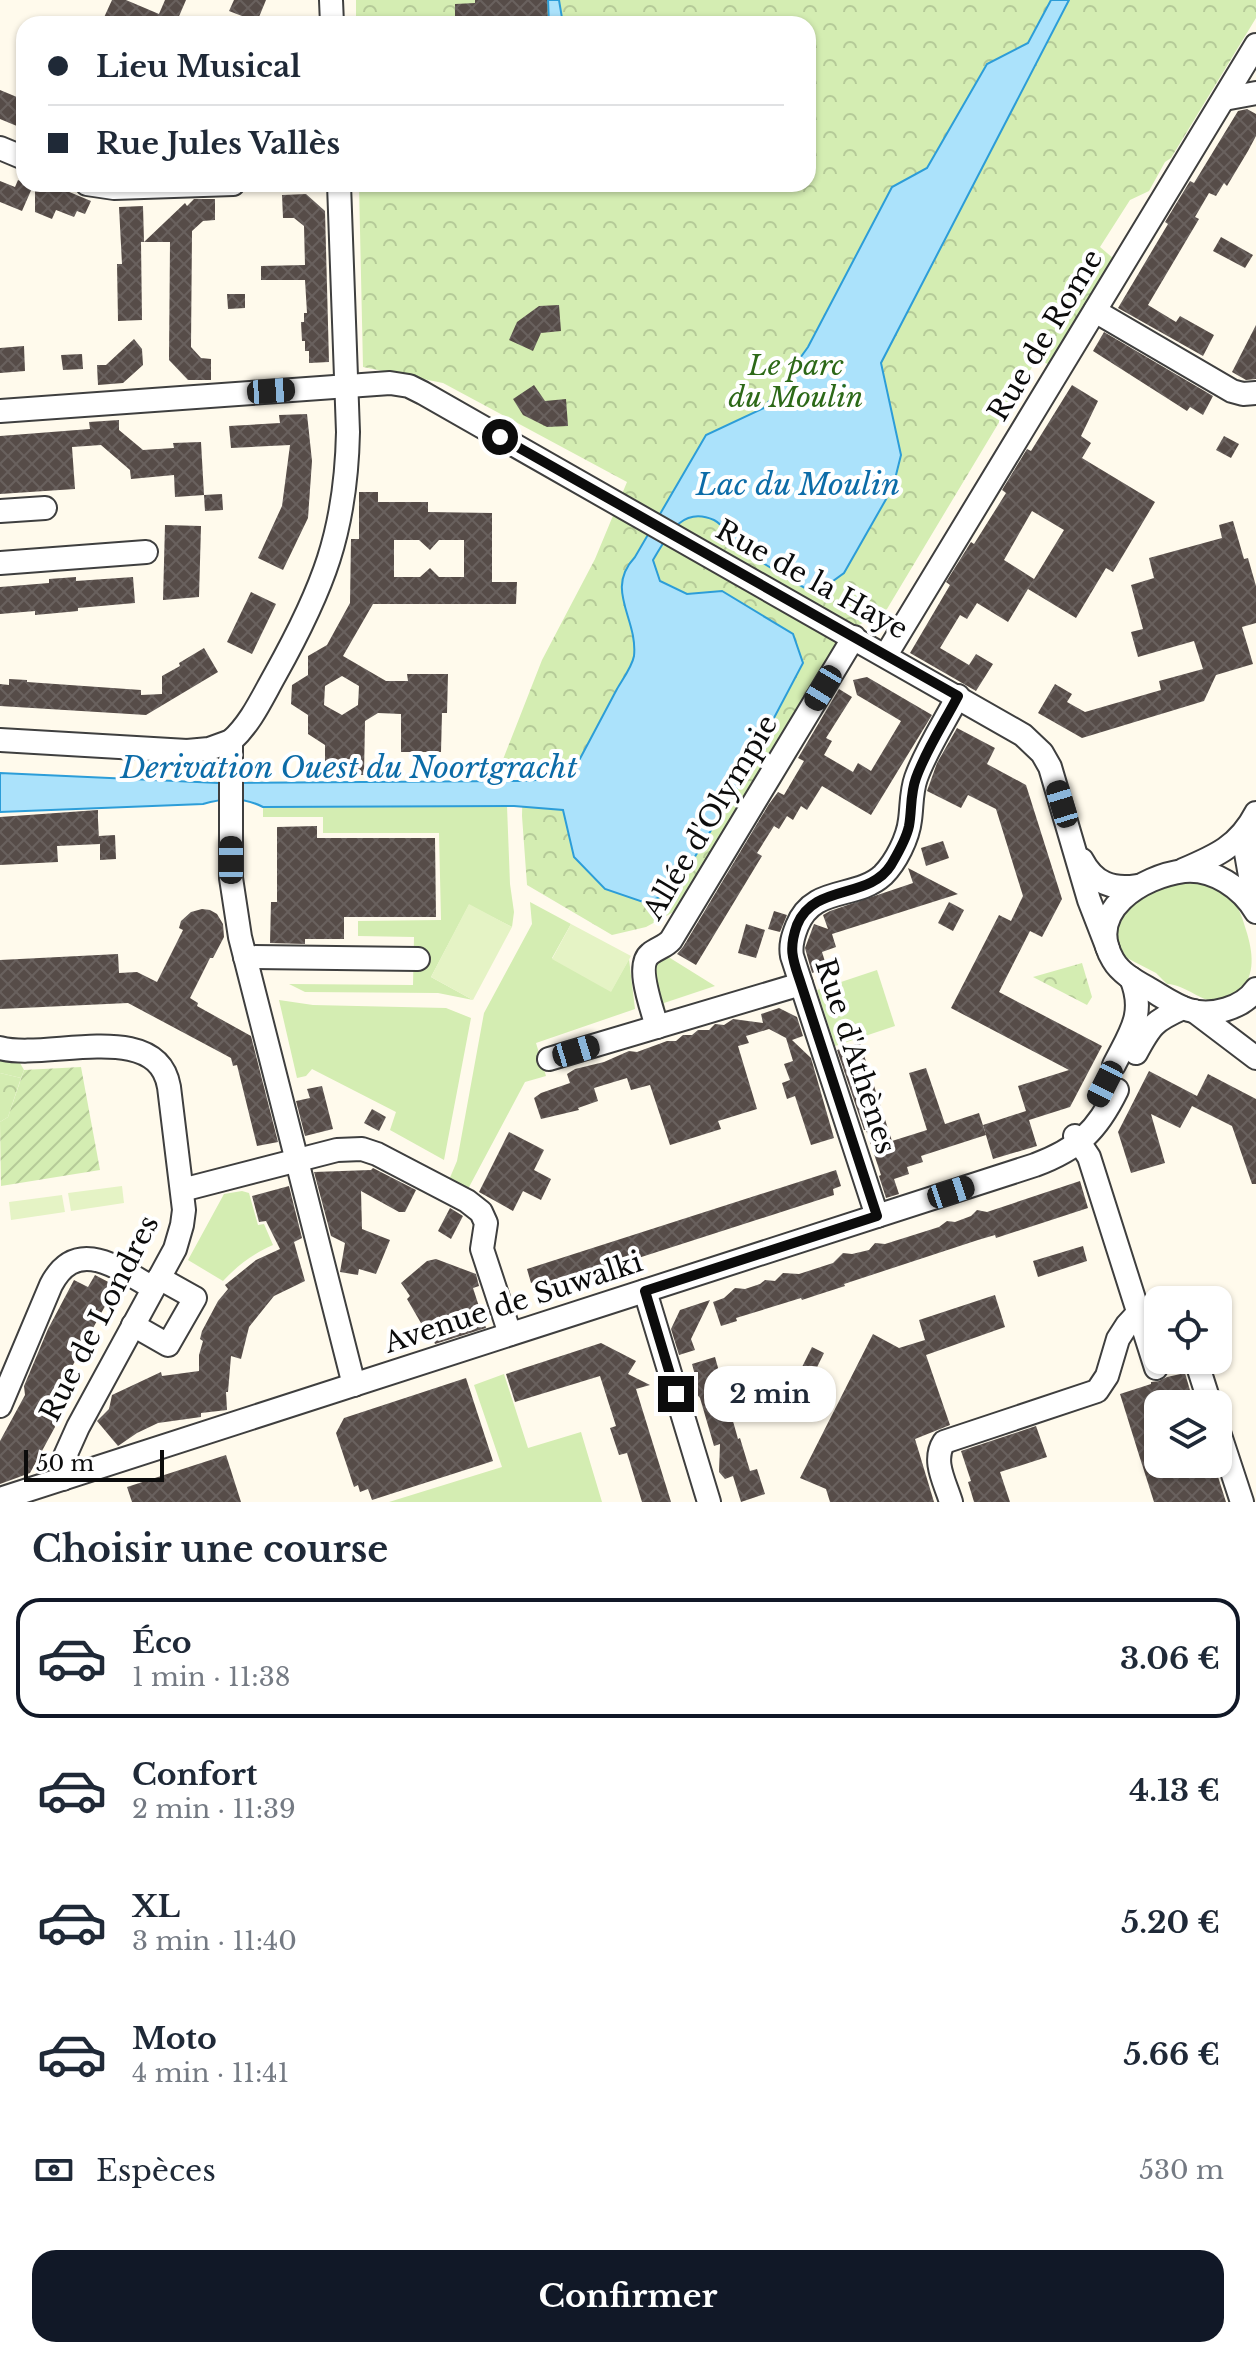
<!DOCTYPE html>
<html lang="fr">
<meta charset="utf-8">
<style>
:root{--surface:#fff;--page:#f2f2f3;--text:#1f2937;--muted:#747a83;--line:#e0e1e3;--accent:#111827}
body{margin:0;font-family:"Libre Baskerville",serif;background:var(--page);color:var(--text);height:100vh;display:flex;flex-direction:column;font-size:30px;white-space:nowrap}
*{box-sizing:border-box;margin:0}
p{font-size:26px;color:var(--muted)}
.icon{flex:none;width:44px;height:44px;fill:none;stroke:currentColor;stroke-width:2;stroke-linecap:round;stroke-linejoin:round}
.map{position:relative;height:1502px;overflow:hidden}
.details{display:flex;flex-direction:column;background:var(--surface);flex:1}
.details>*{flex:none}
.top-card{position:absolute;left:16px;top:16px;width:800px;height:176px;border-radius:24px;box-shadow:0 2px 6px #0004;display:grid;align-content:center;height:176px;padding:0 32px;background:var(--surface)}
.tools{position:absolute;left:1144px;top:1286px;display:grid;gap:16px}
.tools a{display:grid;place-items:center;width:88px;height:88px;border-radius:16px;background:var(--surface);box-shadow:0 2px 6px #0004;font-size:40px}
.scale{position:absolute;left:24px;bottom:20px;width:140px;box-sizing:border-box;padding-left:8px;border:4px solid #0c0c0c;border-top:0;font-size:22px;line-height:28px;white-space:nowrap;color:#0c0c0c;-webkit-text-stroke:6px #fff;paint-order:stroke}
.end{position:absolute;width:36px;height:36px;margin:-18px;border:10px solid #0c0c0c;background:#fff;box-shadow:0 0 0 4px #fff}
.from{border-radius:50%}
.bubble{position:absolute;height:56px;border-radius:24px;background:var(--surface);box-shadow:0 2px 6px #0004;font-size:26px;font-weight:700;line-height:56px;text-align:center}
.car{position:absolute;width:24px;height:48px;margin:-24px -12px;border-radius:10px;box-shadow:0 0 6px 2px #0007;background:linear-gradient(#222 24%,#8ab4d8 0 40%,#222 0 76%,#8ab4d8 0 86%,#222 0)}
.top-card b{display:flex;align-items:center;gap:28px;height:76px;font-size:30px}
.top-card b+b{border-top:2px solid var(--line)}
.top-card i{width:20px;height:20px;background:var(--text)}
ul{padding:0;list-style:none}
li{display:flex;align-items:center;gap:24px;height:120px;margin:0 16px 12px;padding:0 16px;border:4px solid transparent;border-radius:24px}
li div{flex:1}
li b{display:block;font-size:30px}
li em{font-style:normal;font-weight:700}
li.active{border-color:var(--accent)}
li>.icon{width:72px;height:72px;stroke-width:1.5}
h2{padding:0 32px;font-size:36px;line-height:96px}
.pay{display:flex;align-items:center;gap:20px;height:88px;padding:0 32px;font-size:30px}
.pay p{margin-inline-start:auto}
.primary-button{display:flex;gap:16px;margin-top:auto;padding:16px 32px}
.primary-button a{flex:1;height:92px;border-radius:24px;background:var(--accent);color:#fff;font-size:32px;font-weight:700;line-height:92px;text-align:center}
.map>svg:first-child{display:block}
.grass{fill:#d4edb2}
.park{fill:url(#park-crowns)}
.garden{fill:url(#garden-furrows)}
.pitch{fill:#e5f3c5}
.water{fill:#abe2fb;stroke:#2c9dd8;stroke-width:2}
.building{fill:url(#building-cross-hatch);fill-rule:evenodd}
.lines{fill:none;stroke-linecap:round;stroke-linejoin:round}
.minor-tunnel{stroke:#dbd6ca;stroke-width:22;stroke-dasharray:22 11;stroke-linecap:butt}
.minor-casing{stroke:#3f3f3f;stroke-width:26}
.minor{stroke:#fff;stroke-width:22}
.route{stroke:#0c0c0c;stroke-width:10}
.labels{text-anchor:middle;stroke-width:8;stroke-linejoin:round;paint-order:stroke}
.street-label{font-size:28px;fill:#0c0c0c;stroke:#fff}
.park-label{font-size:28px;font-style:italic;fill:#2d6918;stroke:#fff}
.water-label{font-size:30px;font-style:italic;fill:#0c6ca8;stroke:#fff}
</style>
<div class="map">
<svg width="1256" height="1502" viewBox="0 0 1256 1502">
<defs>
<pattern id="park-crowns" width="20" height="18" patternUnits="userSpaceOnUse" patternTransform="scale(2)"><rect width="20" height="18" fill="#d4edb2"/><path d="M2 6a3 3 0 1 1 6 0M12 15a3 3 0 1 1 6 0" fill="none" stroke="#b5ca98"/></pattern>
<pattern id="garden-furrows" width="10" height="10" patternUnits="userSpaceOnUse" patternTransform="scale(2)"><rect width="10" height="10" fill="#d4edb2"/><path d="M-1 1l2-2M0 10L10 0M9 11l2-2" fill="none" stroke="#b5ca98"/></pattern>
<pattern id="building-cross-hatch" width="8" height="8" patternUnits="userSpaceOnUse" patternTransform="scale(2)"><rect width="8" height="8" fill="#564c48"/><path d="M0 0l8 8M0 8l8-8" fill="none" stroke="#69615e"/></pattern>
</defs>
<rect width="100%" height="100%" fill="#fffaec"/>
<!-- grass -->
<g class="grass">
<path d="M507 806 510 884 514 912 512 927 469 905 431 977 473 1000 438 993 305 992 289 984 413 985 414 937 358 936V921L441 920 439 833H323V817H263V807Z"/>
<path d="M1184 881C1203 882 1221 886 1234 902 1240 910 1243 920 1246 930 1253 952 1256 974 1240 992 1237 994 1235 998 1231 1000 1207 1010 1190 985 1167 984L1156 973 1125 957 1117 947 1115 927 1133 897Z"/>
<path d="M530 902 571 924 552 958 611 991 629 959 635 1009 536 1043 546 1076 525 1082 468 1189 449 1180 457 1161 484 1013 532 924Z"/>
<path d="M662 953 715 986 664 1003 667 1017 661 1019 651 962Z"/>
<path d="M877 970 895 1026 835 1046 817 990Z"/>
<path d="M279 1000 313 1005 446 1008 471 1018 444 1160 390 1130 396 1112 312 1069 306 1076 297 1078Z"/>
<path d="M0 1061 20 1063 24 1070 21 1078 0 1073Z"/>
<path d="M242 1191 249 1193 258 1225 264 1224 273 1245C253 1254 239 1264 223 1281L188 1260 224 1194Z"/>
<path d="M504 1374 528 1448 581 1432 602 1502H389L502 1467 474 1385Z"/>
</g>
<!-- park -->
<g class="park">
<path d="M356 0H1256V18L1171 158 1165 162 1149 191 1130 200 1100 247 1114 259 1050 365 1037 359 887 609 859 625 834 652 679 909 646 927 612 935 527 885 522 816 523 773 502 762 542 660 595 559 627 482 443 383 363 367 359 184H808V24H356Z"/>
<path d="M1082 963 1092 997 1087 1005 1033 977Z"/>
<path d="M0 1073 21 1078 8 1117 0 1122Z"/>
</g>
<!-- garden -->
<path class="garden" d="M81 1067 100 1170 1 1186 0 1122 8 1117 24 1070Z"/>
<!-- pitch -->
<g class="pitch">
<path d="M469 904 512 927 473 1000 431 977Z"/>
<path d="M571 924 631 956 611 992 552 959Z"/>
<path d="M122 1186 124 1203 71 1211 68 1193Z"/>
<path d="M62 1195 65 1212 11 1220 9 1202Z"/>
</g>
<!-- water -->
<g class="water">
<path d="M548 0H559L563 24H549Z"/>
<path d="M1051 0H1069L881 363 901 455 893 487 844 573 815 594C792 580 767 567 745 551 734 543 726 526 714 520 681 505 667 537 653 560L660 581 687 594 722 591 793 634 803 663 738 786 674 891 646 903 605 889 574 857 563 810 514 806 263 807C244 797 223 798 203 804L0 812V773L219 783 524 781 570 777C586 748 601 719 617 689 622 680 632 667 634 656 638 618 604 590 635 557L706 435 764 408 808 347 892 187 927 168 987 64 1028 43Z"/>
</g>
<!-- building -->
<g class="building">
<path d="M112 0H126L159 14 165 0H186L177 21 183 24H101Z"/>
<path d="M234 0H266L257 22 229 11Z"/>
<path d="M475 0H547L548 24H455V4L475 3Z"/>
<path d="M0 90 24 100V129L0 119Z"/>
<path d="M1247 109 1256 114V136L1248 151 1227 186 1224 183 1216 196 1209 193 1195 217 1199 219 1148 305 1176 322 1180 316 1214 335 1203 356 1118 308 1168 224 1165 222 1190 181 1194 183 1238 111Z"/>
<path d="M18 180 33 186 22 211 0 202V181L15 187Z"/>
<path d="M41 184H50L91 201 85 214 77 211 74 217 56 210 52 219 35 212V186L39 188Z"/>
<path d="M306 194 325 211 329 362 309 363V351H305V341H302L301 322H304V313H307L305 280H261V266L305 265 304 226 294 218H283L282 195Z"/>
<path d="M194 199H215V220L203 221 192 231 191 347 201 358 211 359V380H188L169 360 170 242H141L142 320 118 321 117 264H122L119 207 143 206 144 242 185 203 187 206Z"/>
<path d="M1221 237 1253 255 1245 268 1213 251Z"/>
<path d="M227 294H245V308L228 309Z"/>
<path d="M559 305 561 331 541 333 533 351 509 340 517 322 539 306Z"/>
<path d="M1256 325V379L1246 380 1232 372Z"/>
<path d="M1104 332 1213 396 1203 415 1190 407 1187 411 1093 351Z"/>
<path d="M134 339 142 349 143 365 123 383 98 385 97 365H106Z"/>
<path d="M24 346 25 371 0 373V348Z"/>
<path d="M82 354 83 369 63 370 61 355Z"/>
<path d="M534 385 545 401 566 399 568 426 547 427 523 415 513 399Z"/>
<path d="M1072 385 1098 401 1081 436 1091 443 1082 458 1155 502 1113 572 1106 568 1076 618 1028 589 1064 530 1032 511 1004 560 1034 579 1008 622 977 603 967 619 960 615 940 648 969 665 976 654 993 664 976 691 910 653 950 585 946 582 971 542 974 544 1006 493 1002 490 1027 449 1031 451Z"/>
<path d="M307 414 312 461 308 518 283 570 258 558 282 506 290 445 231 448 229 426 280 423 279 415Z"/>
<path d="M119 420V430L143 450 174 448 173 443 201 442 204 495 175 497 174 475 131 479 130 470 101 445 72 447 75 489 0 494V436L90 429 89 422Z"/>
<path d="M1224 436 1239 444 1231 458 1216 450Z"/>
<path d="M359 492H378V502H428V512L492 513V582H517L516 604H373L343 656 386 681H408L407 674H448L447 713H442L441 752H401V714L378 713 365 721 364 775H325V745L308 734V715L291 704 292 685 308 675V656L327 645 350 603 351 539H359ZM394 540H419L430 550 439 540H464V577H439L430 568 420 577H394ZM342 676 359 686 358 705 342 715 324 705 325 686Z"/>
<path d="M222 494 223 510 205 511 204 495Z"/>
<path d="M1233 521 1244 559 1248 558 1256 586V623L1242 627 1253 664 1216 675 1204 701 1082 738 1038 713 1055 684 1072 694 1067 702 1085 712 1161 690 1159 681 1203 669 1194 641 1138 657 1131 632 1143 629 1131 585 1154 578 1149 558 1222 538 1219 525Z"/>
<path d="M165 525 201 526 199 597 163 600Z"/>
<path d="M76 577V581L133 577 135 603 78 608V611L57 613 35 615V611L0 614V587L49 583V579Z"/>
<path d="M251 592 276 604 252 654 227 642Z"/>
<path d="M204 648 218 672 146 715 0 706V684L9 685V679L27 680V682L141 690V695L162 694V676L180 666 179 663Z"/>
<path d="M867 677 932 715 871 815 822 786 807 810 801 806 793 820 787 816 779 829 774 826 757 853 762 856 696 965 677 954 683 947 769 804 778 792 784 795 804 761 798 758 839 689 852 697 826 738 832 741 824 755 853 772 858 763 871 771 901 721 857 695 853 680Z"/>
<path d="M957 728 995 748 987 764 1026 785 1062 899 1042 937 1030 931 999 992 1102 1046 1070 1107 1029 1120 1037 1146 993 1159 983 1125 1026 1111 1018 1086 1069 1070 951 1008 999 915 1011 921 1023 896 996 809 968 795 961 808 927 791 937 763Z"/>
<path d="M98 810V820L99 839V836L115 835 116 859 100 860V844L57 846 58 862 0 865V817Z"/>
<path d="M317 826V838H435L436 917H344V939H305V944L270 943 271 902H277V827Z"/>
<path d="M943 841 949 858 926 866 921 848Z"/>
<path d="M908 868 958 894 832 934 836 947 822 952 827 968 812 973 805 948 814 924 828 929 823 915 830 911 913 883Z"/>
<path d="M949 902 964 910 953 931 938 923Z"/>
<path d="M202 909 210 910 217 914 223 924 224 937 213 958H210L190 998 198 1003 197 1006 251 1036 278 1142 257 1146 237 1065 233 1066 231 1058 128 1003 0 1009V960L118 954 119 973 137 972 157 982 183 930 179 928 181 921 191 912Z"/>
<path d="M774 911 787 915 780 932 768 929Z"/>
<path d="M746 924 765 930 756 958 738 953Z"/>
<path d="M779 1008 797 1017 803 1036 792 1040 811 1058 834 1138 811 1145 795 1096 787 1099 782 1083 790 1080 784 1064 793 1061 786 1038 769 1029 746 1036 749 1043 738 1046 757 1109 718 1121 721 1129 670 1145 650 1085 631 1090 627 1078 594 1088 598 1101 578 1108 579 1110 541 1119 534 1098 541 1093 570 1083 567 1074 575 1069 604 1062 629 1051 637 1052 667 1041H676L683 1035H692L698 1030H709L715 1024 724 1025 733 1019 763 1023 761 1014Z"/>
<path d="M860 1043 892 1141 927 1130 909 1073 926 1068 945 1124 979 1113 986 1135 921 1156 923 1162 907 1167 909 1174 894 1179 899 1194 886 1198 879 1176 881 1175 866 1130H864L837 1050Z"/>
<path d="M1149 1071 1197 1096 1208 1074 1256 1099V1184H1252L1232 1126 1192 1106 1180 1128 1151 1114 1165 1163 1131 1173 1118 1132Z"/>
<path d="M322 1086 333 1129 305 1136 296 1101 310 1098 307 1089Z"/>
<path d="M372 1109 386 1117 379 1131 364 1123Z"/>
<path d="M509 1132 544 1150 534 1170 551 1179 541 1200 523 1191 513 1211 479 1192Z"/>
<path d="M373 1168 416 1190 405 1212H399L361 1191 362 1229 390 1240 376 1274 359 1269 358 1275 340 1272 345 1243 331 1236 314 1172 371 1170Z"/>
<path d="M836 1170 841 1186 833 1189 834 1195 542 1289 539 1281 531 1283 527 1269Z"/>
<path d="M1080 1181 1088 1208 996 1238 995 1235 978 1240 844 1284 845 1286 817 1295 802 1300 801 1298 736 1318 737 1321 721 1326 713 1302 724 1298 735 1288 745 1289 760 1284 765 1280 775 1281 783 1273 799 1274 833 1263 843 1253 852 1254 869 1250 875 1243 885 1244 939 1227 947 1221 955 1222 971 1216 977 1210 987 1212Z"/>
<path d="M289 1186 302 1238 294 1242 305 1281 274 1296 249 1327 241 1359 231 1356 228 1392H226L227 1410 201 1413V1417L158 1423 137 1433 118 1446 97 1421 109 1409 112 1395 161 1372 162 1376 199 1371V1355L203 1341 200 1339 202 1331 218 1301 228 1289 225 1285 256 1260 280 1249 266 1221 259 1222 252 1196Z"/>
<path d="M450 1208 463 1216 451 1239 438 1231Z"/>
<path d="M1083 1246 1087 1261 1038 1277 1033 1261Z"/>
<path d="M436 1259 476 1274 479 1286 473 1288 486 1328 435 1344 429 1328 425 1330 407 1299 410 1296 401 1283 427 1261Z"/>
<path d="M95 1275 116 1286 50 1407 55 1427 30 1473 0 1484V1441L25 1395 24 1386 48 1329 74 1280 88 1287Z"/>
<path d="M995 1295 1005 1327 926 1355 950 1425 915 1439 934 1502H830L826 1489 800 1478 873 1334 899 1348 925 1340 919 1320Z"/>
<path d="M710 1300 691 1339 695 1350 679 1355 671 1329 680 1310Z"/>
<path d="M601 1343 636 1361 628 1374 650 1385 636 1389 671 1502H642L627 1453 619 1455 610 1428 616 1426 600 1376 515 1402 506 1374Z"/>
<path d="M812 1347 824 1353 799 1404 787 1397Z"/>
<path d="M715 1357 738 1439 740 1438 750 1471 757 1469 765 1494 741 1502 733 1476 725 1479 719 1472 720 1444 714 1446 700 1398 693 1390 695 1375 692 1364Z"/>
<path d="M1185 1373 1194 1404H1158V1464H1214L1226 1502H1154L1139 1455 1120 1394 1151 1384V1382L1159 1381 1167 1377Z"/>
<path d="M466 1378 493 1461 372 1500 368 1489 360 1492 358 1485 354 1487 336 1433 344 1418Z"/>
<path d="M1036 1426 1047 1457 1000 1472 1010 1502H974L968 1482 971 1481 961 1451Z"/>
<path d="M226 1455 241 1502H132L127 1487Z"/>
</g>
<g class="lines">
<!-- minor-tunnel -->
<path class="minor-tunnel" d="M1105 1084 1114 1065"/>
<!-- minor casing -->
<g class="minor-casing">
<g id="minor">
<path d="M331 0 332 24"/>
<path d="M1224 99 1256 93"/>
<path d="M0 148 24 158"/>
<path d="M87 184 114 188 233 184"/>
<path d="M339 184 348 432C346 532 323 589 275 675 262 698 251 723 231 741V878L240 937 354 1385"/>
<path d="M1095 311 1232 391 1243 394 1256 393"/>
<path d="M0 411 390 383 409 386 423 393 1023 735 1042 753 1050 767 1089 900 1108 949"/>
<path d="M0 511 45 508"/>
<path d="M0 563 146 552"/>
<path d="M886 655 1256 45"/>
<path d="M0 740 187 751 209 749 231 741"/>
<path d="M1250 825 1246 853 1256 910"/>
<path d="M1082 860C1094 883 1112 890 1137 886"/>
<path d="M1183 870C1216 856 1239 846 1256 813"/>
<path d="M1256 912C1242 888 1213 868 1184 871 1143 876 1084 911 1113 960 1121 974 1137 982 1151 990 1163 997 1176 1006 1189 1010 1212 1017 1243 1008 1256 989"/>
<path d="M245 957 418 959"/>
<path d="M1194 1011 1256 1058"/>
<path d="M657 1027C653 1011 635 966 650 954 657 948 665 947 671 940L854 637"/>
<path d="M0 1048C47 1061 157 1018 169 1087L184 1210 182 1225 175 1249 78 1427 65 1456 63 1479"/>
<path d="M1136 1053C1151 1025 1154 1021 1183 1008"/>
<path d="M549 1059 801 984"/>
<path d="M1114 1065C1130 1033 1146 1014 1131 978"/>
<path d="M1075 1136 1089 1157 1156 1368"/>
<path d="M182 1190 337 1150 362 1149 377 1154 467 1201 481 1212 486 1223 482 1249 510 1334"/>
<path d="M877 1216 792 956C790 945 793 936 797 926 813 885 856 900 883 875 896 862 908 838 910 820 912 806 911 792 916 778 926 750 944 723 958 696"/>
<path d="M645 1291 709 1502"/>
<path d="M133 1325 168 1345 195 1298 159 1278"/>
<path d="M1196 1360 1210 1404"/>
<path d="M0 1406 51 1285C77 1235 119 1269 153 1288"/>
<path d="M1218 1429 1242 1502"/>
<path d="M0 1499 1035 1165C1078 1149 1097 1131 1117 1090"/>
<path d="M951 1502C945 1482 932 1461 944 1442L1097 1391 1107 1376 1118 1339 1127 1325 1139 1312 1158 1327"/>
</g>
</g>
<!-- minor -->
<use href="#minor" class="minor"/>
</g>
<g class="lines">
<!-- route -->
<path class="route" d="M500 437 958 696C944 723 926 750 916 778 910 794 912 810 909 826 906 840 898 853 891 865 869 900 814 883 797 925 788 950 793 960 801 984L877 1216 645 1291 676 1394"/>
</g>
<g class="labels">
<!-- street labels -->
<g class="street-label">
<text transform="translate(1045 335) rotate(-59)" y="10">Rue de Rome</text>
<text transform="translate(812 579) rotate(29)" y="10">Rue de la Haye</text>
<text transform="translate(710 817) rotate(-59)" y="10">Allée d'Olympie</text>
<text transform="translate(856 1056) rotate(72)" y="10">Rue d'Athènes</text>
<text transform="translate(513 1302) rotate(-18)" y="10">Avenue de Suwalki</text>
<text transform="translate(99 1318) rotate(-63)" y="10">Rue de Londres</text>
</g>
<!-- park labels -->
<g class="park-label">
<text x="796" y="375">Le parc<tspan x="796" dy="32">du Moulin</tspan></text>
</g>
<!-- water labels -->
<g class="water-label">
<text x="798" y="495">Lac du Moulin</text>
<text x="349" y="778">Derivation Ouest du Noortgracht</text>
</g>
</g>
</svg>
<div class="tools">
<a><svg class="icon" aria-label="locate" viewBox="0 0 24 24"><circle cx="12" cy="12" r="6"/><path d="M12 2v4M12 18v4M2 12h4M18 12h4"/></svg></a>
<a><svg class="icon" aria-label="layers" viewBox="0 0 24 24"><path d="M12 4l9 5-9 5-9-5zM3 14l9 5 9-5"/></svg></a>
</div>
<div class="scale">50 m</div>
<i class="end from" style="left:500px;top:437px"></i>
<i class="end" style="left:676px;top:1394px"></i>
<div class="bubble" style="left:704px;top:1366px;width:132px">2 min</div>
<i class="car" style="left:271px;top:391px;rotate:86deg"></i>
<i class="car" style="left:823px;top:688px;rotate:211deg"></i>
<i class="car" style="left:1062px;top:804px;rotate:343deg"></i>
<i class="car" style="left:231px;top:860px;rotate:0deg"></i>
<i class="car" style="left:576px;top:1051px;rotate:73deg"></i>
<i class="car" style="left:1105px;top:1084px;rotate:207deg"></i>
<i class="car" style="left:951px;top:1192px;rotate:72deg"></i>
<div class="top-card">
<b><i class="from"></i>Lieu Musical</b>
<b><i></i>Rue Jules Vallès</b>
</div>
</div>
<section class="details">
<h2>Choisir une course</h2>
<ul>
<li class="active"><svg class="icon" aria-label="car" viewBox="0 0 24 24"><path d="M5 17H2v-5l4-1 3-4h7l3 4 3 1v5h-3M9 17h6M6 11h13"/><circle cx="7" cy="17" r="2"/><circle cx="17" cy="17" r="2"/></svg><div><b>Éco</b><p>1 min · 11:38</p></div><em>3.06 €</em></li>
<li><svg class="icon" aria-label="car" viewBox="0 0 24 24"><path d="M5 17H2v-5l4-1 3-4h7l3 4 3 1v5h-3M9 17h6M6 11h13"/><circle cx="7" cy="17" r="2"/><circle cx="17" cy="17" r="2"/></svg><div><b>Confort</b><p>2 min · 11:39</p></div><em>4.13 €</em></li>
<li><svg class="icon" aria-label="car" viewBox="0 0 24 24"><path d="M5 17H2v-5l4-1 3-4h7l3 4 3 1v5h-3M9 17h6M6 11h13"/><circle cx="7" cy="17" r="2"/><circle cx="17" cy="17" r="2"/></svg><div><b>XL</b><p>3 min · 11:40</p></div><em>5.20 €</em></li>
<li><svg class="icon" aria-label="car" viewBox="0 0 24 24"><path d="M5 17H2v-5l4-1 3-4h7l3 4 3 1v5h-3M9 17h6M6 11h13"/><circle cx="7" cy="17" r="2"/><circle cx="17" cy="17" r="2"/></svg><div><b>Moto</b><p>4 min · 11:41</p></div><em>5.66 €</em></li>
</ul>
<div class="pay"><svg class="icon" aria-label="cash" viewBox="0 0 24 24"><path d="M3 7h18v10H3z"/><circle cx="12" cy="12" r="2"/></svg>Espèces<p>530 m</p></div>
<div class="primary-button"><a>Confirmer</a></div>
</section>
